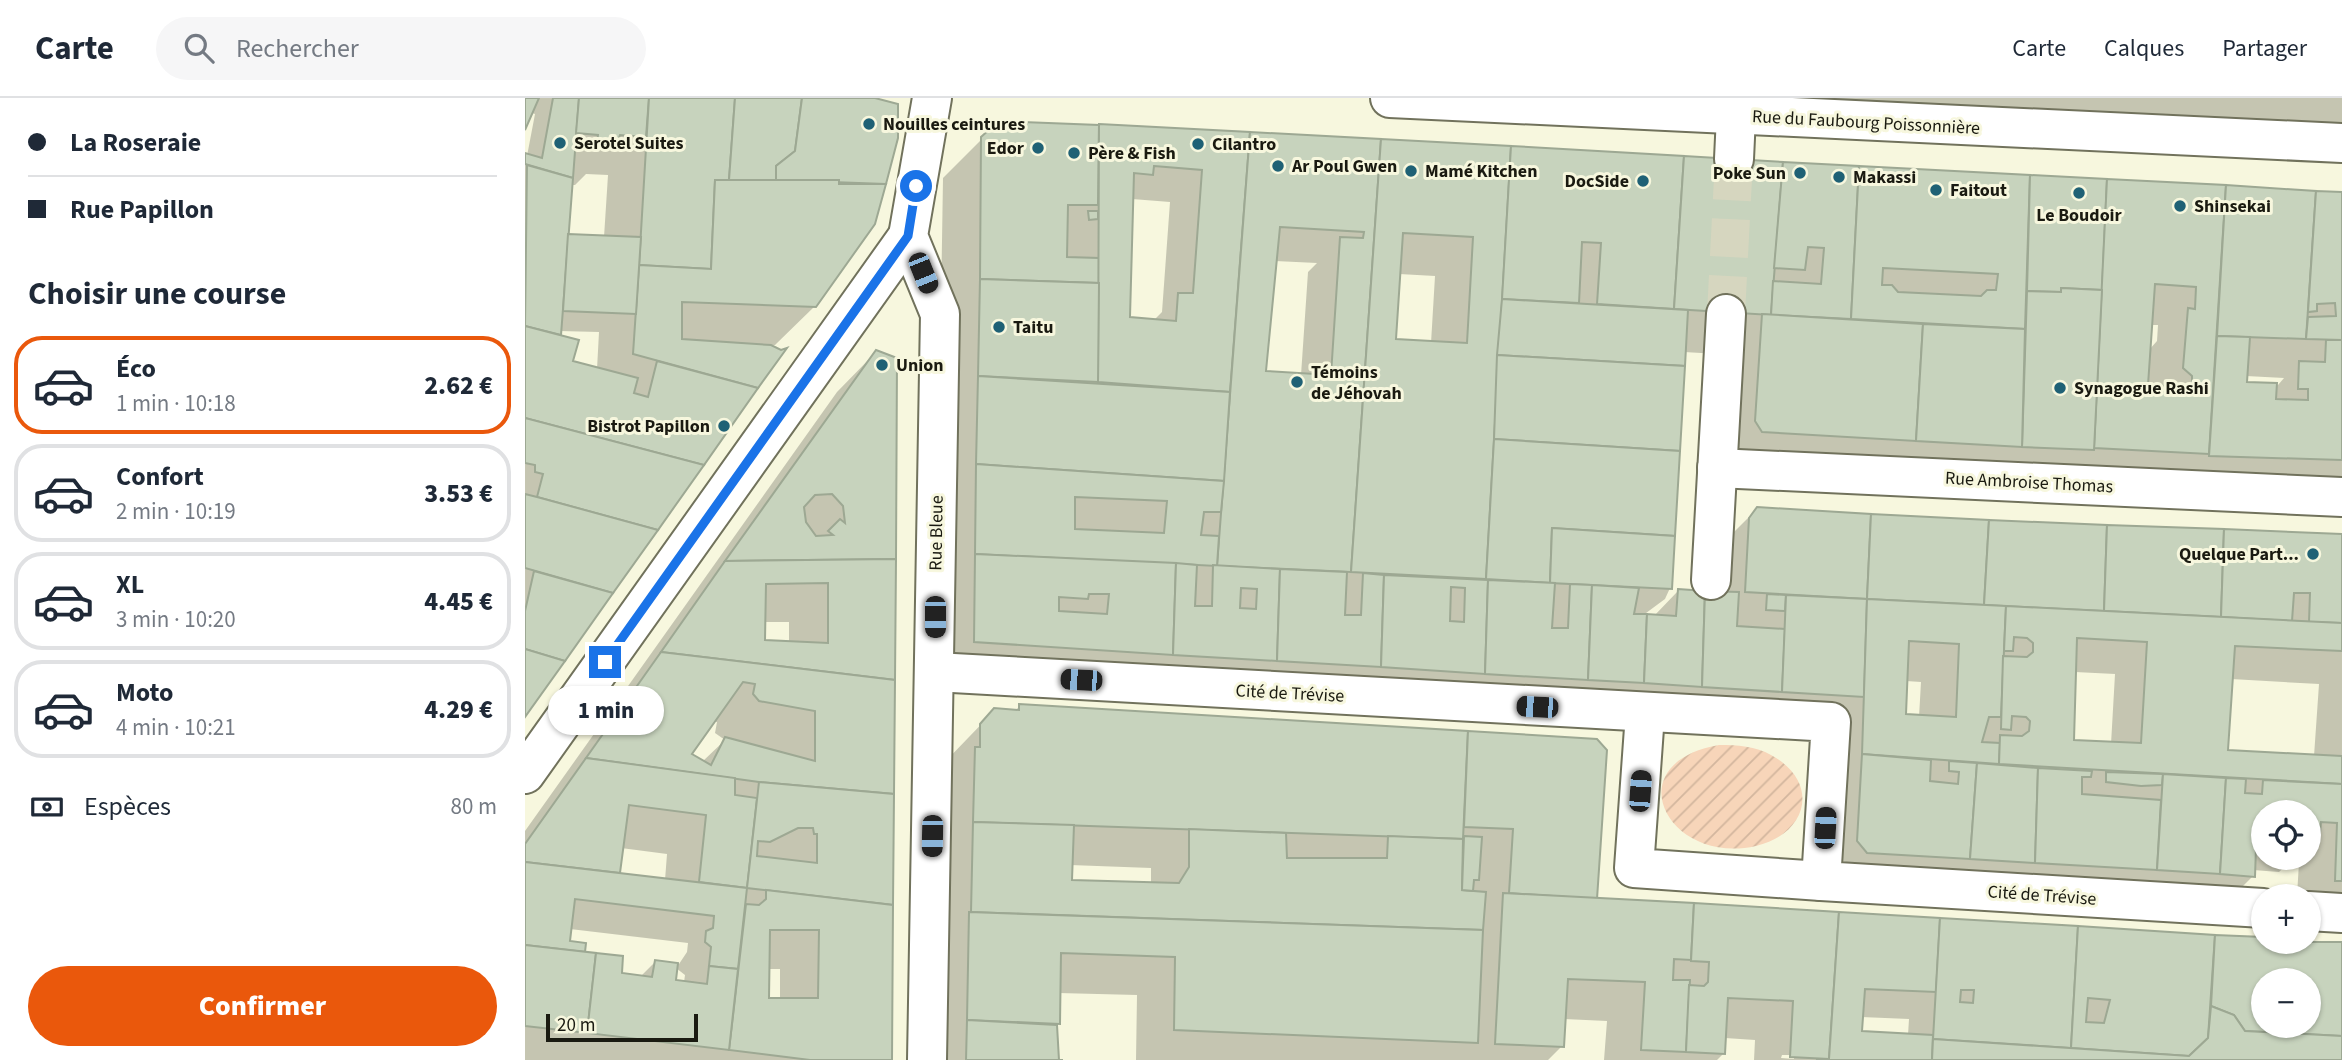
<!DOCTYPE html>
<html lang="fr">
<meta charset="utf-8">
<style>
:root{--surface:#fff;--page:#f6f6f7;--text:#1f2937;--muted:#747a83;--line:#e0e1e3;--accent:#ea580c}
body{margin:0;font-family:"Source Sans 3",sans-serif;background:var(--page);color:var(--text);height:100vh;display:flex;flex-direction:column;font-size:26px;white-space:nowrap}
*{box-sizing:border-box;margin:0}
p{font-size:23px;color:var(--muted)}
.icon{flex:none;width:38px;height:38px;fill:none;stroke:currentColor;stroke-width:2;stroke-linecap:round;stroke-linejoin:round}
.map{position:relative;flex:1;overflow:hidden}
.sheet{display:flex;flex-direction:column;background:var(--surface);width:525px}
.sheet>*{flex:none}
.guide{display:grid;align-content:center;height:154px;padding:0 28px;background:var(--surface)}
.tools{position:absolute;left:1726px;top:702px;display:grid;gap:14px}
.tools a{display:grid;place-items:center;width:70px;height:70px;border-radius:50%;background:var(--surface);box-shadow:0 2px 5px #0004;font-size:35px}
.scale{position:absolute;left:21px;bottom:18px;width:152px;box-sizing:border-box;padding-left:7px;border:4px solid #1a1a11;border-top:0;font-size:19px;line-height:24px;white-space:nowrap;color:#1a1a11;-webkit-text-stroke:5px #f7f7de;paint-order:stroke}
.end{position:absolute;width:32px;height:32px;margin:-16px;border:9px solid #1a73e8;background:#fff;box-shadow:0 0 0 4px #fff}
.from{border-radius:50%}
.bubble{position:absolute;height:49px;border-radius:24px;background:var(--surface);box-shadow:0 2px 5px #0004;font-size:23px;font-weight:800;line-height:49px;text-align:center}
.car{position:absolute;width:21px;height:42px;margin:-21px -10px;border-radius:9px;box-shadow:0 0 5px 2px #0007;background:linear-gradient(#222 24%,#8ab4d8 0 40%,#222 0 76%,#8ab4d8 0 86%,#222 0)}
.guide b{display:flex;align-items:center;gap:24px;height:66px;font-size:26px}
.guide b+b{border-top:2px solid var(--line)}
.guide i{width:18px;height:18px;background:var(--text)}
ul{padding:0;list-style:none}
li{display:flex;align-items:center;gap:21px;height:98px;margin:0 14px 10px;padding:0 14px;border:4px solid var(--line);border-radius:28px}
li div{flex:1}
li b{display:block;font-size:26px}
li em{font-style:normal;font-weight:800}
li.current{border-color:var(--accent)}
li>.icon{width:63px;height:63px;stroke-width:1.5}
h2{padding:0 28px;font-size:32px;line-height:84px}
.pay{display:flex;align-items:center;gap:18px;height:77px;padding:0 28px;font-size:26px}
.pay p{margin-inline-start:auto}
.action{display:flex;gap:14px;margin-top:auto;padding:14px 28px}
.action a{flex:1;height:80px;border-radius:42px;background:var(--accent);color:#fff;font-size:28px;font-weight:800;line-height:80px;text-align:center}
header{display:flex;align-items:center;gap:42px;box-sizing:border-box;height:98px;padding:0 35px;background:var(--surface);border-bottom:2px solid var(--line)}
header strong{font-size:33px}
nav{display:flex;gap:38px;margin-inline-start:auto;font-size:24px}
.search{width:490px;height:63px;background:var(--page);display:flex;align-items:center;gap:18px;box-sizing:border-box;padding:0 24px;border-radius:38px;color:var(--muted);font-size:26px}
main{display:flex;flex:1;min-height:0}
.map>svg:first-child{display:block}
.garden{fill:url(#garden-furrows)}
.shadow{fill:#0003;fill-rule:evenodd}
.building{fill:#c7d3bd;stroke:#9da893;stroke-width:2;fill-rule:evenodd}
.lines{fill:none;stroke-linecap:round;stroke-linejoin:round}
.street-tunnel{stroke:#d6d6bf;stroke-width:38;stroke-dasharray:38 19;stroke-linecap:butt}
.street-casing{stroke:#71725c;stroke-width:42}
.secondary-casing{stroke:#71725c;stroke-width:42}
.street{stroke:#fff;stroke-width:38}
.secondary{stroke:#fff;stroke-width:38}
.route{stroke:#1a73e8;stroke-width:9}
.poi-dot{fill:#1f6175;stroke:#f7f7de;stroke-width:2.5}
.labels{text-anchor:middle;stroke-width:6;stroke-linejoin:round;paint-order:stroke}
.street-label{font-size:18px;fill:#1a1a11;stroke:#f7f7de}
.poi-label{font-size:18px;font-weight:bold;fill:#1a1a11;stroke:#f7f7de;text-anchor:start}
</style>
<header>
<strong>Carte</strong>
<div class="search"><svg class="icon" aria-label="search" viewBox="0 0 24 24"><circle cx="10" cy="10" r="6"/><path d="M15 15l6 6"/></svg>Rechercher</div>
<nav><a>Carte</a><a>Calques</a><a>Partager</a></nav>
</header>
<main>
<section class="sheet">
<div class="guide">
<b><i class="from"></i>La Roseraie</b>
<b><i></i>Rue Papillon</b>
</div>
<h2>Choisir une course</h2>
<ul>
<li class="current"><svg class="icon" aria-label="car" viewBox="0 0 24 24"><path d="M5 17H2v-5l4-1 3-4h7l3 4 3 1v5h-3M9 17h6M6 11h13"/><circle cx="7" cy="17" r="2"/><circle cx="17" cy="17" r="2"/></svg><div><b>Éco</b><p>1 min · 10:18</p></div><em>2.62 €</em></li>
<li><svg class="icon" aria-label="car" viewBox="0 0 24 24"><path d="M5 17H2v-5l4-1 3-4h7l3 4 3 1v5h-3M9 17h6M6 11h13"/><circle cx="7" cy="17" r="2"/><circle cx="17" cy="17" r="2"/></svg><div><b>Confort</b><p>2 min · 10:19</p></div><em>3.53 €</em></li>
<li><svg class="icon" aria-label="car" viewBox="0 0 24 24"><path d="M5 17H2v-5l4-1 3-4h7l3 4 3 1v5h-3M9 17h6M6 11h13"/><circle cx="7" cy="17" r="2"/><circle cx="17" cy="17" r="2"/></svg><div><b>XL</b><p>3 min · 10:20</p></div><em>4.45 €</em></li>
<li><svg class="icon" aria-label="car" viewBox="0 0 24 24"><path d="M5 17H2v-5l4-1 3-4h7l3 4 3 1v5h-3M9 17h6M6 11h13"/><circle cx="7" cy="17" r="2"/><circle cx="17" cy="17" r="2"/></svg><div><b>Moto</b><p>4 min · 10:21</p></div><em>4.29 €</em></li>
</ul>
<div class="pay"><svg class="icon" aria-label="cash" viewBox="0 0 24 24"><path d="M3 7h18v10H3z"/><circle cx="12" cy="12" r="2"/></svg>Espèces<p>80 m</p></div>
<div class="action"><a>Confirmer</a></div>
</section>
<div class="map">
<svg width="1817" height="962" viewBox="0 0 1817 962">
<defs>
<pattern id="garden-furrows" width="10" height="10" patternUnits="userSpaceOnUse" patternTransform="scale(1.75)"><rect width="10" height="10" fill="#f7d5b9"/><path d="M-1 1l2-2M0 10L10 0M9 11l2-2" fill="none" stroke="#d3b69e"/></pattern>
</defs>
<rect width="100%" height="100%" fill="#f7f7de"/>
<!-- garden -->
<path class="garden" d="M1194 647C1212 647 1231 648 1246 657 1296 684 1283 736 1231 748 1142 768 1090 665 1194 647Z"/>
<!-- shadow -->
<g class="shadow">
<path d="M0 0H330L371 40 348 126 290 208 250 247H242L257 253 0 615V57L2 58 10 16 4 14 0 23ZM61 76 83 77 79 139 42 137 45 87H50ZM34 233 74 234 72 271 46 265Z"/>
<path d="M1168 0H1817V39Z"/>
<path d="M575 27 1817 96V402L1206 358 1210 257 1159 254 1145 490 1140 501 1117 518 1128 519 1153 493 1184 495 1190 453 1230 413 1817 438V824L1772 798 1774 764 1765 763 1754 774 1728 772V778L1689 817 1302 793 1303 639 410 583 418 80 458 40ZM607 101 645 104 637 214 628 223 603 221ZM750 163 792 165 783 174 776 277 739 275ZM874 176 910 178 906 245 869 243ZM1625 227H1633L1632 243 1624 252ZM1721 278 1759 280 1753 287 1720 285ZM1550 574 1590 576 1586 646 1548 644ZM1706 581 1794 586 1789 658 1701 653ZM1381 583 1396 584 1394 619 1379 618ZM1738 714H1783V760H1738Z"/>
<path d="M351 254 366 962H0V733L312 294ZM239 524H264V545L239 543ZM188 624H192L190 635 200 642 177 664 164 657ZM96 750 142 756 140 782 93 776ZM45 831 163 845 162 854 154 866 130 864 115 879 95 877 43 845ZM151 870 160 877 159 884 149 883ZM243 871H255V901H242Z"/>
<path d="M495 608 1071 643 1070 801 1738 841V844L1817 846V962H1229L1230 942 1200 940 1199 955 1192 962H1079L1082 923 1039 921 1037 948 1023 962H611L612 897 533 895 532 962H405L417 667 470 612 490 613ZM545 767 626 770V786L545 783ZM1738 882H1783V928H1738ZM1336 919 1384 921 1383 937 1335 935ZM1257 957H1269V961L1256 960Z"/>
</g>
<!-- building -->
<g class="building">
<path d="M0 0H14L0 32Z"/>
<path d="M28 0H54L48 80 0 66V55L17 60Z"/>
<path d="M54 0H124L121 39 95 37 91 48 77 49 72 45 73 37 51 35Z"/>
<path d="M124 0H210L204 82H190L186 171 114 167Z"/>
<path d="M210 0H277L270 53 251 68V82H204Z"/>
<path d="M277 0H350L373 6V40L361 86 251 82V68L270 53Z"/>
<path d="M474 23 574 27 573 107H543L542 159 574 160V185L455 181 456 39Z"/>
<path d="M574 26 725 34 705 294 573 284ZM629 68 677 72 668 195H653L651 223 605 219 609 75 628 77Z"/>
<path d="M725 34 856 41 826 474 692 468ZM755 129 839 134 838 140 815 139 806 277 741 273Z"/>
<path d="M856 41 986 48 961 481 826 474ZM878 135 948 139 942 245 871 241Z"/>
<path d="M986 48 1159 58 1149 211 1072 206 1076 145 1057 144 1054 205 977 201Z"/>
<path d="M1159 58 1258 64 1246 217 1149 211Z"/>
<path d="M1258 64 1334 68 1326 221 1246 217 1248 183 1296 186 1299 150 1283 149 1280 172 1249 170Z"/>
<path d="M2 67 48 80 36 237 0 228Z"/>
<path d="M1334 68 1505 77 1500 231 1326 221ZM1358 170 1473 176 1471 192H1462L1456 198 1373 194 1367 187H1357Z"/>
<path d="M1505 77 1582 81 1577 192 1536 190V194L1502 193Z"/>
<path d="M1582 81 1701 87 1684 356 1569 350ZM1630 186 1671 189 1670 211 1663 210 1658 270 1667 278V289L1623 287Z"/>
<path d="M190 82H314V86H361L350 126 291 209 157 204V241L246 247 256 252 262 250 233 290 108 256 114 167 186 171Z"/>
<path d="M1701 87 1791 93 1781 241 1692 238Z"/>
<path d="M1791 93 1817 94V242L1781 241 1783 219 1811 218 1810 205 1792 206V213L1783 214Z"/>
<path d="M563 113H573V121L564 122Z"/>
<path d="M43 136 116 139 111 216 38 213Z"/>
<path d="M455 181 574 185 573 284 453 278Z"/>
<path d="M1536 190 1577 192 1569 352 1497 349 1502 193 1536 194Z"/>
<path d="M977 201 1163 212 1160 268 972 257Z"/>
<path d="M1237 216 1398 226 1391 343 1237 334 1230 323Z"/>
<path d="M1398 226 1500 231 1497 349 1391 343Z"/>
<path d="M0 228 54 242 48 263 113 280 109 295 123 299 132 263 233 290 179 367 0 320Z"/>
<path d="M1692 238 1725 239 1722 284 1752 285 1751 301 1783 302V291H1773L1774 263 1800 264 1801 242H1817V362L1684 358Z"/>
<path d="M351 252 372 260 371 461 200 463ZM307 396 318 408 320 425 315 421 303 433 308 437 291 438 281 424 279 409 290 397Z"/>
<path d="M972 257 1160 268 1155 353 969 341Z"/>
<path d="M453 278 705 294 699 383 451 366Z"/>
<path d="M0 320 179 367 133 432 12 399 18 376 10 374V367L0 365Z"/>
<path d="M969 341 1155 353 1150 438 1027 430 1025 485 961 481Z"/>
<path d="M451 366 699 383 696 414H679L676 437 694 438 692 468 450 456ZM550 399 642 403 639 435 550 431Z"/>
<path d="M0 396 12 399 133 432 88 495 0 470Z"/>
<path d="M1232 409 1346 416 1342 501 1220 494 1224 420Z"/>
<path d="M1346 416 1464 422 1459 507 1342 501Z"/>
<path d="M1464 422 1582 427 1579 513 1459 507Z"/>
<path d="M1582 427 1699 431 1696 519 1579 513Z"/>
<path d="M1027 430 1150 438 1147 491 1025 485Z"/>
<path d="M1699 431 1817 436V525L1784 524 1785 495H1769L1767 523 1696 519Z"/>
<path d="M450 456 651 465 648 557 449 544ZM564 496H584L582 516 534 513V499L563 501Z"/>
<path d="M371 461 370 582 136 554 200 463ZM303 485V545L240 542 241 486Z"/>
<path d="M651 465 672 467 670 508H687L688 467 755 471 752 563 648 557ZM716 490 732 491 731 511 715 510Z"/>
<path d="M755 471 822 474 820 517H836L838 475 859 477 856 569 752 563Z"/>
<path d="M9 473 88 495 40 563 0 551V513Z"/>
<path d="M859 477 963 482 960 576 856 569ZM926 489 940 490 939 524 925 523Z"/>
<path d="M963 482 1030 485 1027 530H1043L1045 486 1067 487 1063 582 960 576Z"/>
<path d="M1067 487 1114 490 1109 516H1122L1119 585 1063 582Z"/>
<path d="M1153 491 1180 493 1177 589 1119 585 1122 516 1151 518Z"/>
<path d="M1180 493 1214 494 1212 528 1260 531 1257 594 1177 589Z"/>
<path d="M1242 496 1261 497 1260 513 1241 512Z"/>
<path d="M1261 497 1342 501 1339 599 1257 594Z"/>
<path d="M1342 501 1481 508 1476 619H1464L1457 644 1475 645 1474 666 1337 656ZM1384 543 1434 546 1431 619 1381 616Z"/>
<path d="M1481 508 1817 525V553L1710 548 1703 652 1817 658V686L1474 666 1475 637 1497 638 1504 633 1505 623 1501 619 1487 618 1486 632 1476 631 1478 558 1502 559 1508 554V545L1502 540 1489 539 1488 553H1479ZM1552 540 1622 544 1616 645 1549 642Z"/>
<path d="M0 551 40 563 0 619Z"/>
<path d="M136 554 370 582 369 696 234 684 61 660ZM218 584 230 586 228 596 234 603 290 613V663L200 639 186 667 167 656Z"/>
<path d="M494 606 943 633 938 741 448 724 450 649H455V626L469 610 494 612Z"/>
<path d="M943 633 1072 641 1082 652 1072 801 984 795 988 731 939 729Z"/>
<path d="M1337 656 1406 662 1405 683 1433 686 1434 674 1424 673V663L1452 665 1445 761 1342 755 1332 743Z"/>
<path d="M61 660 210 680V697L232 700 222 790 174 784 181 717 104 707 95 775 0 764V746Z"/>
<path d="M1452 665 1513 670 1510 765 1445 761Z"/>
<path d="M1513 670 1567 673 1566 679H1557V696L1636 702 1632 772 1510 765Z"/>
<path d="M1581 674 1638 676 1637 687 1616 688 1581 684Z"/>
<path d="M1638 676 1701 680 1695 776 1632 772Z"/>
<path d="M1701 680 1721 681 1720 695 1737 696 1738 682 1817 686V783H1810L1812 725 1796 724 1795 735 1783 734V714H1738V720H1732L1730 779 1695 776Z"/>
<path d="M234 684 369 696 368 807 222 790ZM273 730H288L289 736H292V765L232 758 233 743 245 744Z"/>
<path d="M448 724 549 727 547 782 654 785 664 769V731L761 735 762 760H862L863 738 938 741 937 792 961 794 958 832 446 814Z"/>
<path d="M939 738 957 739 954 782H949L948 793 937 792Z"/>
<path d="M0 764 222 790 213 871 184 868 186 849 180 844 181 833 188 830 189 818 50 801 45 843 61 845 60 854 0 847Z"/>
<path d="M241 792 368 807 367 962H285L204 952 221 806 234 807 241 801ZM245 832H294L293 900H244Z"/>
<path d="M978 795 1169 805 1166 862 1149 861 1148 882H1165L1161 954 1116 952 1120 884 1043 881 1039 949 970 946Z"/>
<path d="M1169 805 1314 814 1304 961 1265 959 1268 903 1203 900 1200 956 1161 954 1164 887 1179 888 1183 884 1184 864 1166 863Z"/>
<path d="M444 814 958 832 953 945 649 932 650 859 536 855 535 926 442 922Z"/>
<path d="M1314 814 1415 820 1411 894 1340 891 1337 933 1408 937 1407 962H1291L1304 961Z"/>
<path d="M1415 820 1553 828 1546 950 1408 941ZM1436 892H1449L1448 905 1435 904Z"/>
<path d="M1553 828 1690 837 1683 940 1664 958 1546 950ZM1563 900 1585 902 1579 925 1561 924Z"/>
<path d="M1690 837 1738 839V844H1817V938L1720 933 1709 917 1686 908ZM1738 882H1783V928H1738Z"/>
<path d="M0 847 71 855 62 935 0 928Z"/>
<path d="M71 855 98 858 97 875 127 879 130 862 153 865 151 882 182 886 184 868 213 871 204 952 62 935Z"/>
<path d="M1686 908 1709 917 1720 933 1817 938V962H1407L1408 941 1664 958 1683 940Z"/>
<path d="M442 922 532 927 534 962H538H441Z"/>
</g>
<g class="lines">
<!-- street-tunnel -->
<path class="street-tunnel" d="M1201 216 1209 61"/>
<!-- street casing -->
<g class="street-casing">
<g id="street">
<path d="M1209 61 1211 18"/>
<path d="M1192 370 1817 399"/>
<path d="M1186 482 1201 216"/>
<path d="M410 574 1306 624 1296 783 1738 810"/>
<path d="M1120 616 1109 770 1296 783"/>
<path d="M0 676 383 138"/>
<path d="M1783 813 1817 815"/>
<path d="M402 962 415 216 383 138 407 0"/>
</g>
</g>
<!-- secondary casing -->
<g class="secondary-casing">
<path id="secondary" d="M865 0 1817 45"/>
</g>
<!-- street -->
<use href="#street" class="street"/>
<!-- secondary -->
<use href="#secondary" class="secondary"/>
</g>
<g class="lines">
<!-- route -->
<path class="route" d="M80 564 383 138 391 88"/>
</g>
<!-- markers -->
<g class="poi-dot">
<circle cx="344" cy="26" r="7"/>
<circle cx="35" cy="45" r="7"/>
<circle cx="673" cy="46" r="7"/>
<circle cx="513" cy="50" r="7"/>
<circle cx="549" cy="55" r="7"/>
<circle cx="753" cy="68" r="7"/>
<circle cx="886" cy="73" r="7"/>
<circle cx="1275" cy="75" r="7"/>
<circle cx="1314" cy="79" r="7"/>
<circle cx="1118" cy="83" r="7"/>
<circle cx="1411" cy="92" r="7"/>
<circle cx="1554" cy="95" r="7"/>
<circle cx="1655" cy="108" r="7"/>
<circle cx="474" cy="229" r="7"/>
<circle cx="357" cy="267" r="7"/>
<circle cx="772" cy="284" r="7"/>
<circle cx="1535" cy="290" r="7"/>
<circle cx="199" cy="328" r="7"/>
<circle cx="1788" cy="456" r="7"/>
</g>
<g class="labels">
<!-- street labels -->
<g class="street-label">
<text transform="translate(1341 24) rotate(3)" y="6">Rue du Faubourg Poissonnière</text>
<text transform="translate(1504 384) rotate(3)" y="6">Rue Ambroise Thomas</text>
<text transform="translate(411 435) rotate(-89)" y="6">Rue Bleue</text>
<text transform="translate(765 595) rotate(3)" y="6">Cité de Trévise</text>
<text transform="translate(1517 797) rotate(4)" y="6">Cité de Trévise</text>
</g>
<!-- poi labels -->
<g class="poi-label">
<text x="358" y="32">Nouilles ceintures</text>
<text x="49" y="51">Serotel Suites</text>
<text x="687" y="52">Cilantro</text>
<text x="499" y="56" text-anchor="end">Edor</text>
<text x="563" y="61">Père &amp; Fish</text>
<text x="767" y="74">Ar Poul Gwen</text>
<text x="900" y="79">Mamé Kitchen</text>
<text x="1261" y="81" text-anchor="end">Poke Sun</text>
<text x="1328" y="85">Makassi</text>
<text x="1104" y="89" text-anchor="end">DocSide</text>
<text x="1425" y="98">Faitout</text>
<text x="1669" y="114">Shinsekai</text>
<text x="1554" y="123" text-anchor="middle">Le Boudoir</text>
<text x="488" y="235">Taitu</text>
<text x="371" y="273">Union</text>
<text x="786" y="280">Témoins<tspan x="786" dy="21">de Jéhovah</tspan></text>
<text x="1549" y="296">Synagogue Rashi</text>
<text x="185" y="334" text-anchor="end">Bistrot Papillon</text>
<text x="1774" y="462" text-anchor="end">Quelque Part...</text>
</g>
</g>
</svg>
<div class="tools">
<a><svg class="icon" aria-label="locate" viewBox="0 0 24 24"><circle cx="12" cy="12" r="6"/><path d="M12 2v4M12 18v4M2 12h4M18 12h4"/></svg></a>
<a>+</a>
<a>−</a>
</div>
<div class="scale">20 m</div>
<i class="end from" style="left:391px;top:88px"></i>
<i class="end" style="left:80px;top:564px"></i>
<div class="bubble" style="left:23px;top:588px;width:116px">1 min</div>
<i class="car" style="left:398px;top:175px;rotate:158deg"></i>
<i class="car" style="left:410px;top:519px;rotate:180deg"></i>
<i class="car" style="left:556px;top:582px;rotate:273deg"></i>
<i class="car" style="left:1012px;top:609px;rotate:273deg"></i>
<i class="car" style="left:1115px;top:693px;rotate:4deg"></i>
<i class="car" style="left:1300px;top:730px;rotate:3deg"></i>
<i class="car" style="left:407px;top:738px;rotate:181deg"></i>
</div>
</main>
